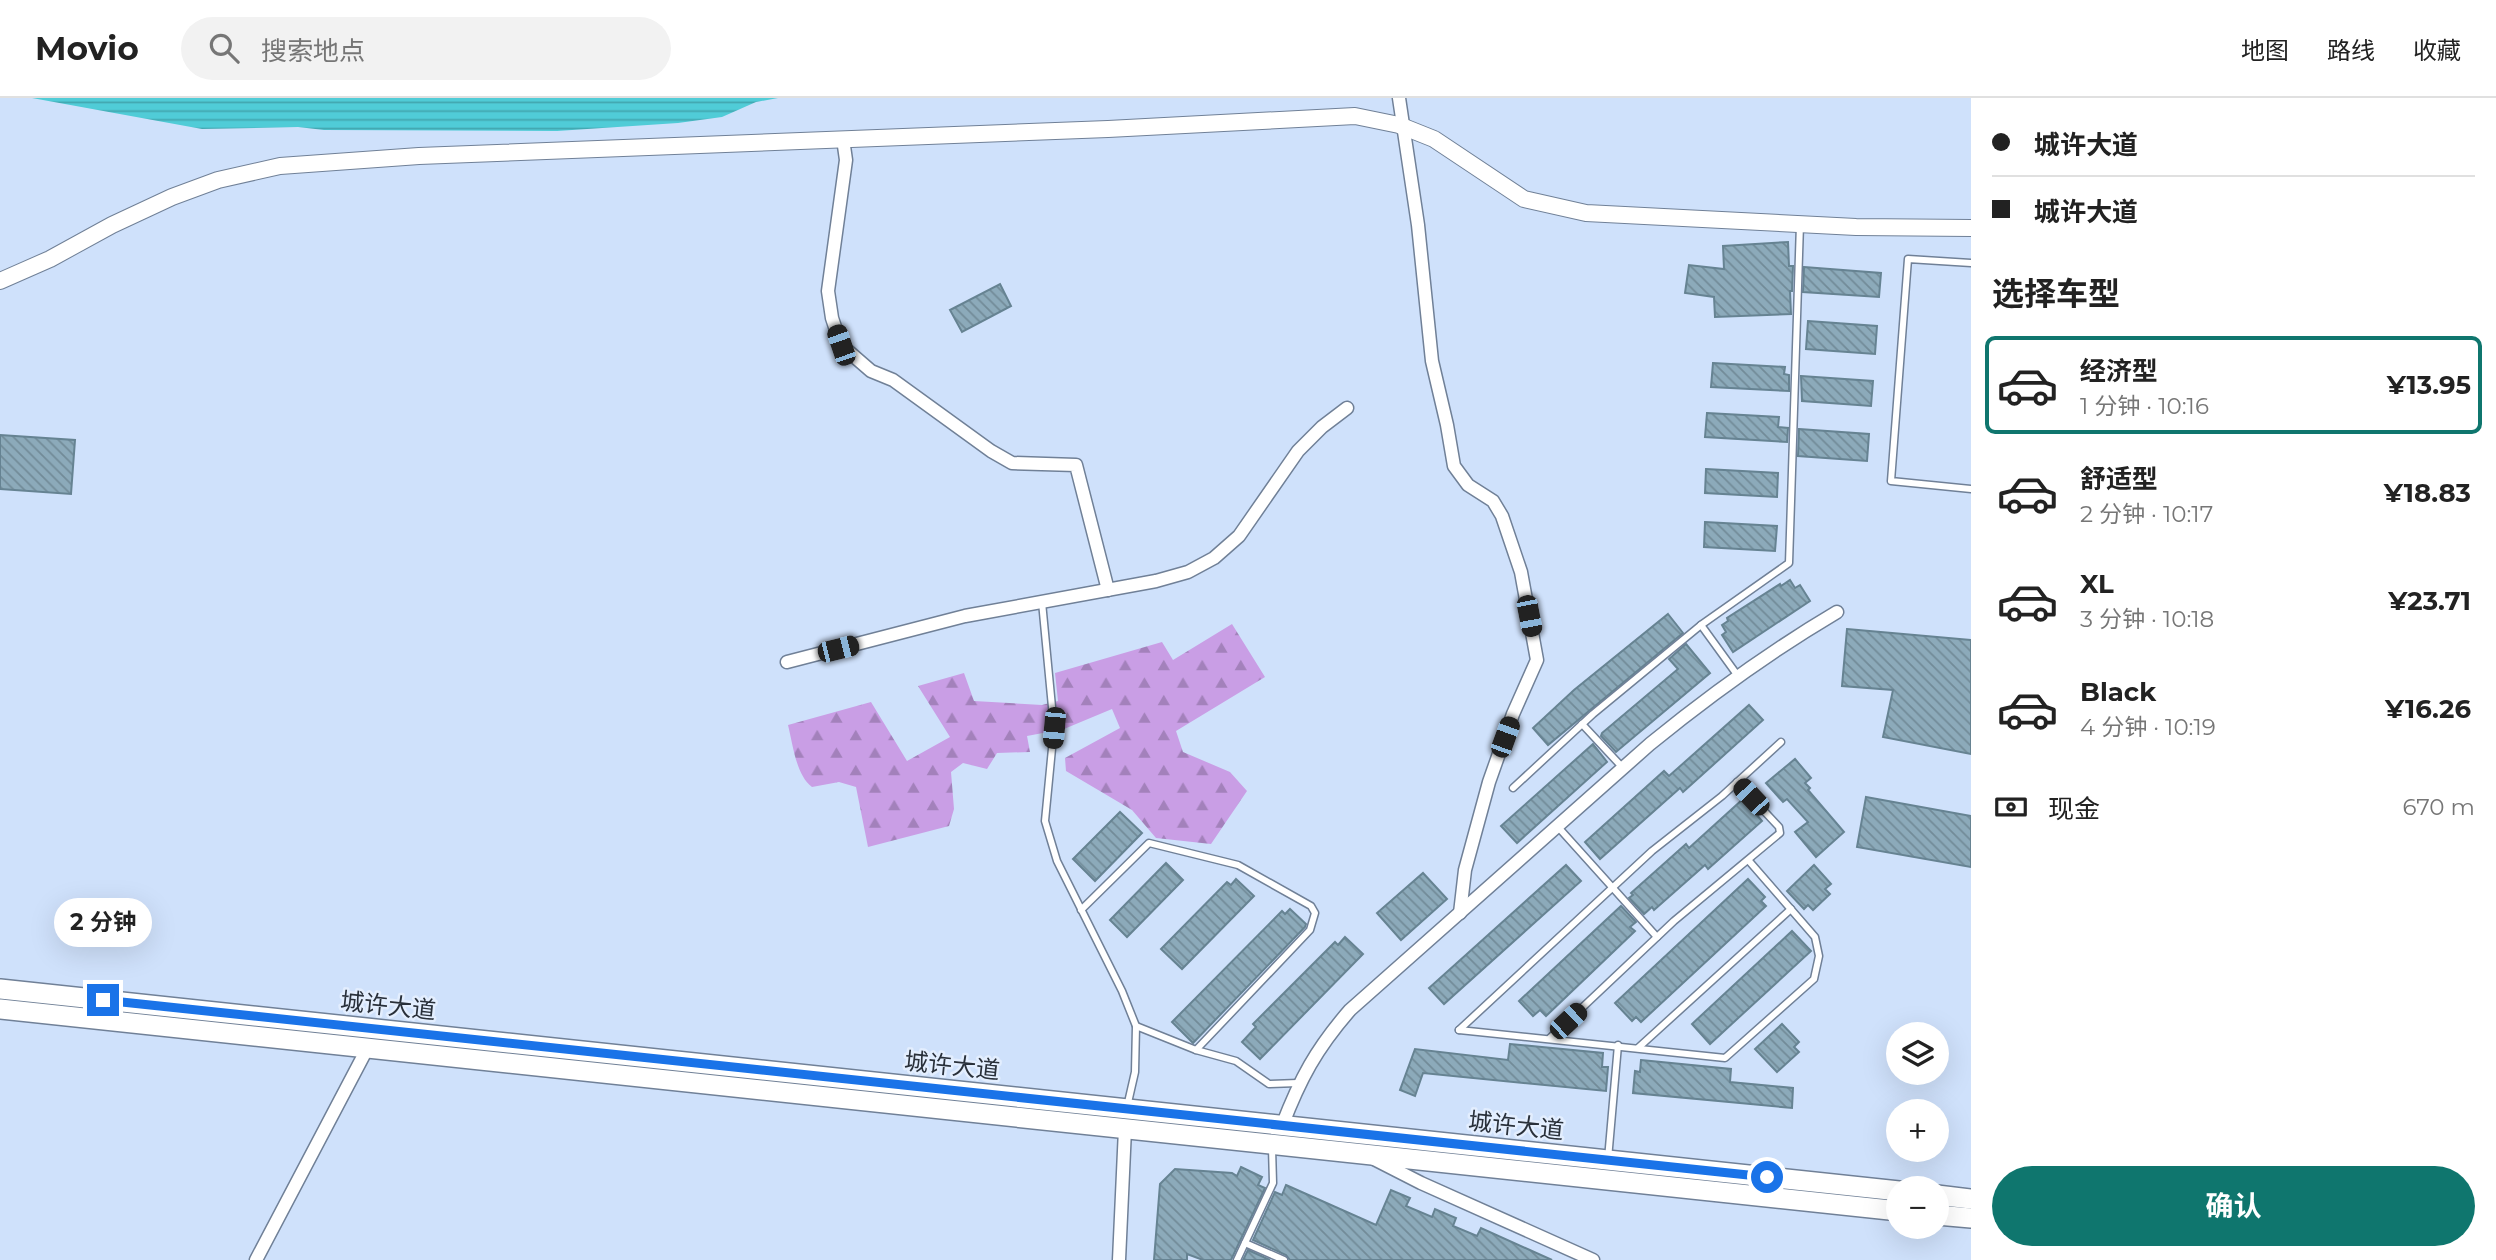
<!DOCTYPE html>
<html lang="zh">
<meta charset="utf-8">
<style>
:root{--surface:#fff;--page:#f2f2f2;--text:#222;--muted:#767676;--line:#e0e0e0;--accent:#0f766e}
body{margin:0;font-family:Montserrat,"Noto Sans SC",sans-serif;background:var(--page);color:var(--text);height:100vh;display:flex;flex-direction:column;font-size:26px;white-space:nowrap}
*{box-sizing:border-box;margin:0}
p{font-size:23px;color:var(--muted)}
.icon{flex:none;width:38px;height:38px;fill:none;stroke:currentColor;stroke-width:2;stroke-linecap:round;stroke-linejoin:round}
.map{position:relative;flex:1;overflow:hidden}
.panel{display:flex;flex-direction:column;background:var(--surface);width:525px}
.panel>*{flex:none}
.hud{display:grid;align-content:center;height:154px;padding:0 21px;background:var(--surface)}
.tools{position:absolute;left:1886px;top:924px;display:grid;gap:14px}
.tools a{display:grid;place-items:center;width:63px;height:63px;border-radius:50%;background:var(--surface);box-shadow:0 7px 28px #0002;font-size:35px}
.end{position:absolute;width:32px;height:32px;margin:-16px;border:9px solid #1a73e8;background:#fff;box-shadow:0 0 0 4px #fff}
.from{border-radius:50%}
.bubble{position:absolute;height:49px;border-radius:24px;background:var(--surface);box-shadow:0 7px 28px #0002;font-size:23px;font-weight:700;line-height:49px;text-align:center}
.car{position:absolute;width:21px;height:42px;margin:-21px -10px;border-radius:9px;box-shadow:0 0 5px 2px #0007;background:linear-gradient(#222 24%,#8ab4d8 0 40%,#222 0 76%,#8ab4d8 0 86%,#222 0)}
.hud b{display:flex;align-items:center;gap:24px;height:66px;font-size:26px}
.hud b+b{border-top:2px solid var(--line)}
.hud i{width:18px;height:18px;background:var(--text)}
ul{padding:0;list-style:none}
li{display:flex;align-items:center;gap:21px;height:98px;margin:0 14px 10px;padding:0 7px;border:4px solid transparent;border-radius:10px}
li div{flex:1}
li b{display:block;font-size:26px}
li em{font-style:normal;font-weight:700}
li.on{border-color:var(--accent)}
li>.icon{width:63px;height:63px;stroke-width:1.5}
h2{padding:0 21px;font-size:32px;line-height:84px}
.pay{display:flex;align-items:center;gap:18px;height:77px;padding:0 21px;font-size:26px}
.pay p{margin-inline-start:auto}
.button{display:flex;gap:14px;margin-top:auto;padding:14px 21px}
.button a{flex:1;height:80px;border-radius:42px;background:var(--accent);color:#fff;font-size:28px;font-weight:700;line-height:80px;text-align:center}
header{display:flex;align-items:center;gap:42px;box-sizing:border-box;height:98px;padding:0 35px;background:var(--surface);border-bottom:2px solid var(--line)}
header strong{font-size:33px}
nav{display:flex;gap:38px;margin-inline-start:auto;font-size:24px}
.search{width:490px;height:63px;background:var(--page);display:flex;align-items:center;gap:18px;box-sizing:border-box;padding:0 24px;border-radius:38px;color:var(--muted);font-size:26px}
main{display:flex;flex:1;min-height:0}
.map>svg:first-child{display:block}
.forest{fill:url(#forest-firs)}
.water{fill:url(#water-rules)}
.building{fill:url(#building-back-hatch);stroke:#668392;stroke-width:2}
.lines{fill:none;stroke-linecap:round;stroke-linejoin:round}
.service-casing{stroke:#708097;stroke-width:9}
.minor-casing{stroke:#708097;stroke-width:15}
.tertiary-casing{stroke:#708097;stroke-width:18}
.secondary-casing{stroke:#708097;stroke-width:22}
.service{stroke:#fff;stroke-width:6}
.minor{stroke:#fff;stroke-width:12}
.tertiary{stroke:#fff;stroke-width:16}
.secondary{stroke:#fff;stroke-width:19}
.route{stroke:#1a73e8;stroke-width:9}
.labels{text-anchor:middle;stroke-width:5;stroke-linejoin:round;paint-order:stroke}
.street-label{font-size:24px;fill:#29303a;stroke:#e3eefe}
</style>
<header>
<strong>Movio</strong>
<div class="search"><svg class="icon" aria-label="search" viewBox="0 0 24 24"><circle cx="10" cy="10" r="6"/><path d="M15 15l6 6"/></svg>搜索地点</div>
<nav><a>地图</a><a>路线</a><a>收藏</a></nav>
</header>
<main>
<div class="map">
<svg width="1971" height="1162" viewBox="0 0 1971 1162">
<defs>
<pattern id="forest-firs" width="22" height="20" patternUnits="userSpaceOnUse" patternTransform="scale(1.75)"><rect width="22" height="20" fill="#c99ee5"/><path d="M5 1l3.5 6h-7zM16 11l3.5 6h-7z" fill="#a381bb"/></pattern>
<pattern id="water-rules" width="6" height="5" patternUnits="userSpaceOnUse" patternTransform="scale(1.75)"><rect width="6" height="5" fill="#50ccd7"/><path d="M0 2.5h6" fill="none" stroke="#42a6af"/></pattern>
<pattern id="building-back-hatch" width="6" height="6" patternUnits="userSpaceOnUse" patternTransform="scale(1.75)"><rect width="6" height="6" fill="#8caaba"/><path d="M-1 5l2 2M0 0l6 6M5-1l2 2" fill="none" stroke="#728b98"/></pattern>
</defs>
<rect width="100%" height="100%" fill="#cfe1fb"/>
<!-- forest -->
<path class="forest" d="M1232 526 1265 579 1176 633 1183 654 1230 674 1247 693 1211 746 1156 740 1132 712 1066 673 1065 660 1120 630 1112 611 1064 631 1027 638 1030 654 997 655 987 671 963 665 951 674 954 711 949 728 868 749 856 689 839 684 812 689C796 677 793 647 788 627L871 604 907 663 950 639 918 588 964 575 974 603 1042 607 1058 603 1055 575 1162 544 1173 562Z"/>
<!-- water -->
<path class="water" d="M32 0H778L756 4 722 19 678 25 557 33 324 32 298 29 202 31Z"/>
<!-- building -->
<g class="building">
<path d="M1788 144 1789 168H1793L1792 193H1790L1791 216 1715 219 1714 199 1685 195 1689 167 1724 171 1723 148Z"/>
<path d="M1804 169 1881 175 1879 199 1803 194Z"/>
<path d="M1000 186 1011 208 962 234 950 212Z"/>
<path d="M1808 223 1877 228 1875 256 1806 251Z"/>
<path d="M1713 265 1785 269 1784 276 1789 277V293L1711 289Z"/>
<path d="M1801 278 1873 283 1871 308 1802 303Z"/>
<path d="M1707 315 1779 319 1778 329 1788 330 1787 344 1705 339Z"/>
<path d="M1799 331 1869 336 1867 363 1798 358Z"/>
<path d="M0 337 75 342 71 396 0 391Z"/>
<path d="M1706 371 1778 375 1777 399 1705 395Z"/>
<path d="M1705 424 1777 428 1775 453 1704 449Z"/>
<path d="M1790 482 1795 490 1800 487 1810 503 1733 554 1722 537 1726 534 1722 527 1728 523 1727 520 1780 486 1781 488Z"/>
<path d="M1668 516 1683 535 1548 647 1533 630 1574 592Z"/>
<path d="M1847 531 1971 542V656L1883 639 1893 592 1842 588Z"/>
<path d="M1686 546 1710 575 1616 654 1601 638 1602 635 1678 571 1669 561Z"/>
<path d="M1749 607 1763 622 1683 694 1680 690 1600 761 1585 744 1664 673 1669 678Z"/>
<path d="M1593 646 1607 664 1517 745 1501 728Z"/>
<path d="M1795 661 1811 680 1805 685 1810 690 1808 692 1844 734 1816 759 1795 734 1808 724 1787 701 1783 704 1766 685Z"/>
<path d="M1866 699 1971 718V769L1857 749Z"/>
<path d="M1743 701 1762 723 1708 771 1705 767 1654 812 1652 809 1644 816 1629 800 1633 797 1631 795 1686 746 1689 750Z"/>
<path d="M1120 714 1142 735 1095 783 1073 761Z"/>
<path d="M1166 765 1183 782 1127 839 1110 822Z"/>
<path d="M1566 767 1581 783 1444 906 1429 890Z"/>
<path d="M1814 767 1831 786 1825 791 1830 796 1813 812 1808 807 1804 811 1787 793Z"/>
<path d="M1423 775 1447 801 1401 842 1377 815Z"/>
<path d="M1236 781 1254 798 1182 871 1161 851 1227 784 1231 787Z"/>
<path d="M1748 781 1765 799 1761 803 1766 808 1641 924 1636 919 1632 923 1615 905Z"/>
<path d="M1621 808 1636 824 1630 829 1635 833 1546 918 1540 912 1533 918 1519 903Z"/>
<path d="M1290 811 1306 826 1305 829 1193 945 1172 924 1282 813 1285 816Z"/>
<path d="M1792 833 1811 853 1710 946 1692 926Z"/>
<path d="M1345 839 1363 856 1260 961 1242 944 1256 929 1253 926 1335 844 1338 847Z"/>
<path d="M1782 926 1799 944 1794 949 1799 954 1777 974 1755 951Z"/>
<path d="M1510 946 1603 955 1602 969H1608L1606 993 1423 975 1415 998 1400 992 1415 951 1508 962Z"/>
<path d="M1641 962 1731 971 1730 984 1793 990 1792 1010 1633 995 1635 973 1640 974Z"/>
<path d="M1241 1069 1262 1079 1258 1087 1265 1090 1231 1162H1203L1187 1156V1162H1154L1160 1086 1175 1071 1232 1075 1237 1078Z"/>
<path d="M1286 1087 1376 1127 1391 1092 1410 1100 1406 1108 1432 1119 1435 1111 1456 1120 1453 1128 1477 1138 1481 1130 1552 1162H1290L1286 1157 1253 1142 1275 1094 1282 1097Z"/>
<path d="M1248 1152 1270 1162H1243Z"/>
</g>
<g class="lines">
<!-- service casing -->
<g class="service-casing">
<g id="service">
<path d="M1971 165 1908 161 1891 383 1971 391"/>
<path d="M1042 504 1054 630 1045 723 1057 763 1122 893 1136 928 1135 974 1127 1009"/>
<path d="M1738 578 1701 527 1789 465 1800 126"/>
<path d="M1582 626 1623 670"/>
<path d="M1513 690 1593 616 1701 527"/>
<path d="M1558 729 1657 839"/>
<path d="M1081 812 1149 745 1238 767 1311 808 1315 815 1310 832 1196 952"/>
<path d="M1136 928 1196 952 1236 963 1269 986 1298 985"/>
<path d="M1459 932 1725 960 1814 881 1819 858 1815 839 1749 763"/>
<path d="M1459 932 1652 753 1722 698 1781 644"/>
<path d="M1550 940 1674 823 1780 735 1779 729 1737 684"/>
<path d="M1638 950 1791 811"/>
<path d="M1608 1061 1618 947"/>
<path d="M1245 1145 1284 1162"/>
<path d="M1237 1162 1273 1085 1272 1050"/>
</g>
</g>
<!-- minor casing -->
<g class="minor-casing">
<g id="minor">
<path d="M1399 0 1418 127 1432 263 1447 327 1454 368 1468 387 1493 403 1502 418 1521 474 1537 562 1513 616 1489 684 1465 772 1460 815"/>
<path d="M843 41 846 62 828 193 832 220 841 247 871 273 893 282 991 353 1012 365 1076 367 1108 492"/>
<path d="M787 564 965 518 1156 483 1188 474 1214 460 1239 438 1298 353 1322 329 1347 310"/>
<path d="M1282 1028C1300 981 1316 951 1350 912L1650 646C1709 598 1771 553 1837 514"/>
<path d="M1374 1061 1421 1085 1593 1162"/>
<path d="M256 1162 367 951"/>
<path d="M1119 1162 1125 1031"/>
</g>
</g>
<!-- tertiary casing -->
<g class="tertiary-casing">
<path id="tertiary" d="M0 183 50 161 112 127 172 99 218 82 280 68 419 58 1108 31 1355 18 1399 27 1434 41 1524 101 1586 115 1856 129 1971 130"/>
</g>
<!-- secondary casing -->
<g class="secondary-casing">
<g id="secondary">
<path d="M0 891 1899 1093"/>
<path d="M0 911 1899 1113"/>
<path d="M1937 1097 1971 1101"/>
<path d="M1937 1117 1971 1120"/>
</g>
</g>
<!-- service -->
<use href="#service" class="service"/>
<!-- minor -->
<use href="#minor" class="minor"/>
<!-- tertiary -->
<use href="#tertiary" class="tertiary"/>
<!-- secondary -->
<use href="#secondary" class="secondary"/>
</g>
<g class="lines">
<!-- route -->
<path class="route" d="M103 902 1767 1079"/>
</g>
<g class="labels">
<!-- street labels -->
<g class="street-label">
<text transform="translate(388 908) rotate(6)" y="8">城许大道</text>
<text transform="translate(952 968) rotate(6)" y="8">城许大道</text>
<text transform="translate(1516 1028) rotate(6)" y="8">城许大道</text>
</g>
</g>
</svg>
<div class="tools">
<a><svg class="icon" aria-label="layers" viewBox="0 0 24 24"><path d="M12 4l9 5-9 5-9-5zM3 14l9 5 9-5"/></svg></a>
<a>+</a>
<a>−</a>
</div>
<i class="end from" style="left:1767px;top:1079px"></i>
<i class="end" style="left:103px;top:902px"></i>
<div class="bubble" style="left:54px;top:800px;width:98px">2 分钟</div>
<i class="car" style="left:841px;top:247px;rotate:341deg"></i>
<i class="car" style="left:1529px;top:518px;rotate:169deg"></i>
<i class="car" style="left:838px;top:551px;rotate:76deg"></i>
<i class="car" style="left:1054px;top:630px;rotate:185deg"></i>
<i class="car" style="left:1505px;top:639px;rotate:20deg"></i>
<i class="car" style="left:1751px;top:699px;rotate:317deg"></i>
<i class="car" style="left:1568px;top:923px;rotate:47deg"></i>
</div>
<section class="panel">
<div class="hud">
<b><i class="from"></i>城许大道</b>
<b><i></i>城许大道</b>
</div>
<h2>选择车型</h2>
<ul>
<li class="on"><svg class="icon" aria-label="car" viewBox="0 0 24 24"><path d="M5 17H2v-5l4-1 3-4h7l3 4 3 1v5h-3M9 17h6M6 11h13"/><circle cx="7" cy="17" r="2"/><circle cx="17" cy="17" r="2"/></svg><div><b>经济型</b><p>1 分钟 · 10:16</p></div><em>¥13.95</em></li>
<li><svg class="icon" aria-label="car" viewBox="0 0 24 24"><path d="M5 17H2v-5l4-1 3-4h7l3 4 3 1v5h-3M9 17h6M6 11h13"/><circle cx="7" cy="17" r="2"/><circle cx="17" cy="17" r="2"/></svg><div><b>舒适型</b><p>2 分钟 · 10:17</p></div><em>¥18.83</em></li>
<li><svg class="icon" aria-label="car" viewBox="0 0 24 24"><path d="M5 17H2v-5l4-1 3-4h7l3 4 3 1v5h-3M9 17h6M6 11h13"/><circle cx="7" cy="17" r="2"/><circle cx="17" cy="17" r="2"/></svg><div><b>XL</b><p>3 分钟 · 10:18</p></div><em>¥23.71</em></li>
<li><svg class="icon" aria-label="car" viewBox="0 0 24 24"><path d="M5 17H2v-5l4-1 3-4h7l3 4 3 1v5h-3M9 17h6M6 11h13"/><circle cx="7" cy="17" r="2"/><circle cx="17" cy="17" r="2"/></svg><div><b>Black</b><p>4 分钟 · 10:19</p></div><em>¥16.26</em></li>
</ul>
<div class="pay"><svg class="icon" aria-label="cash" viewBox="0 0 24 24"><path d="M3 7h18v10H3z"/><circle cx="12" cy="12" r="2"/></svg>现金<p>670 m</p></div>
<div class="button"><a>确认</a></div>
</section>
</main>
